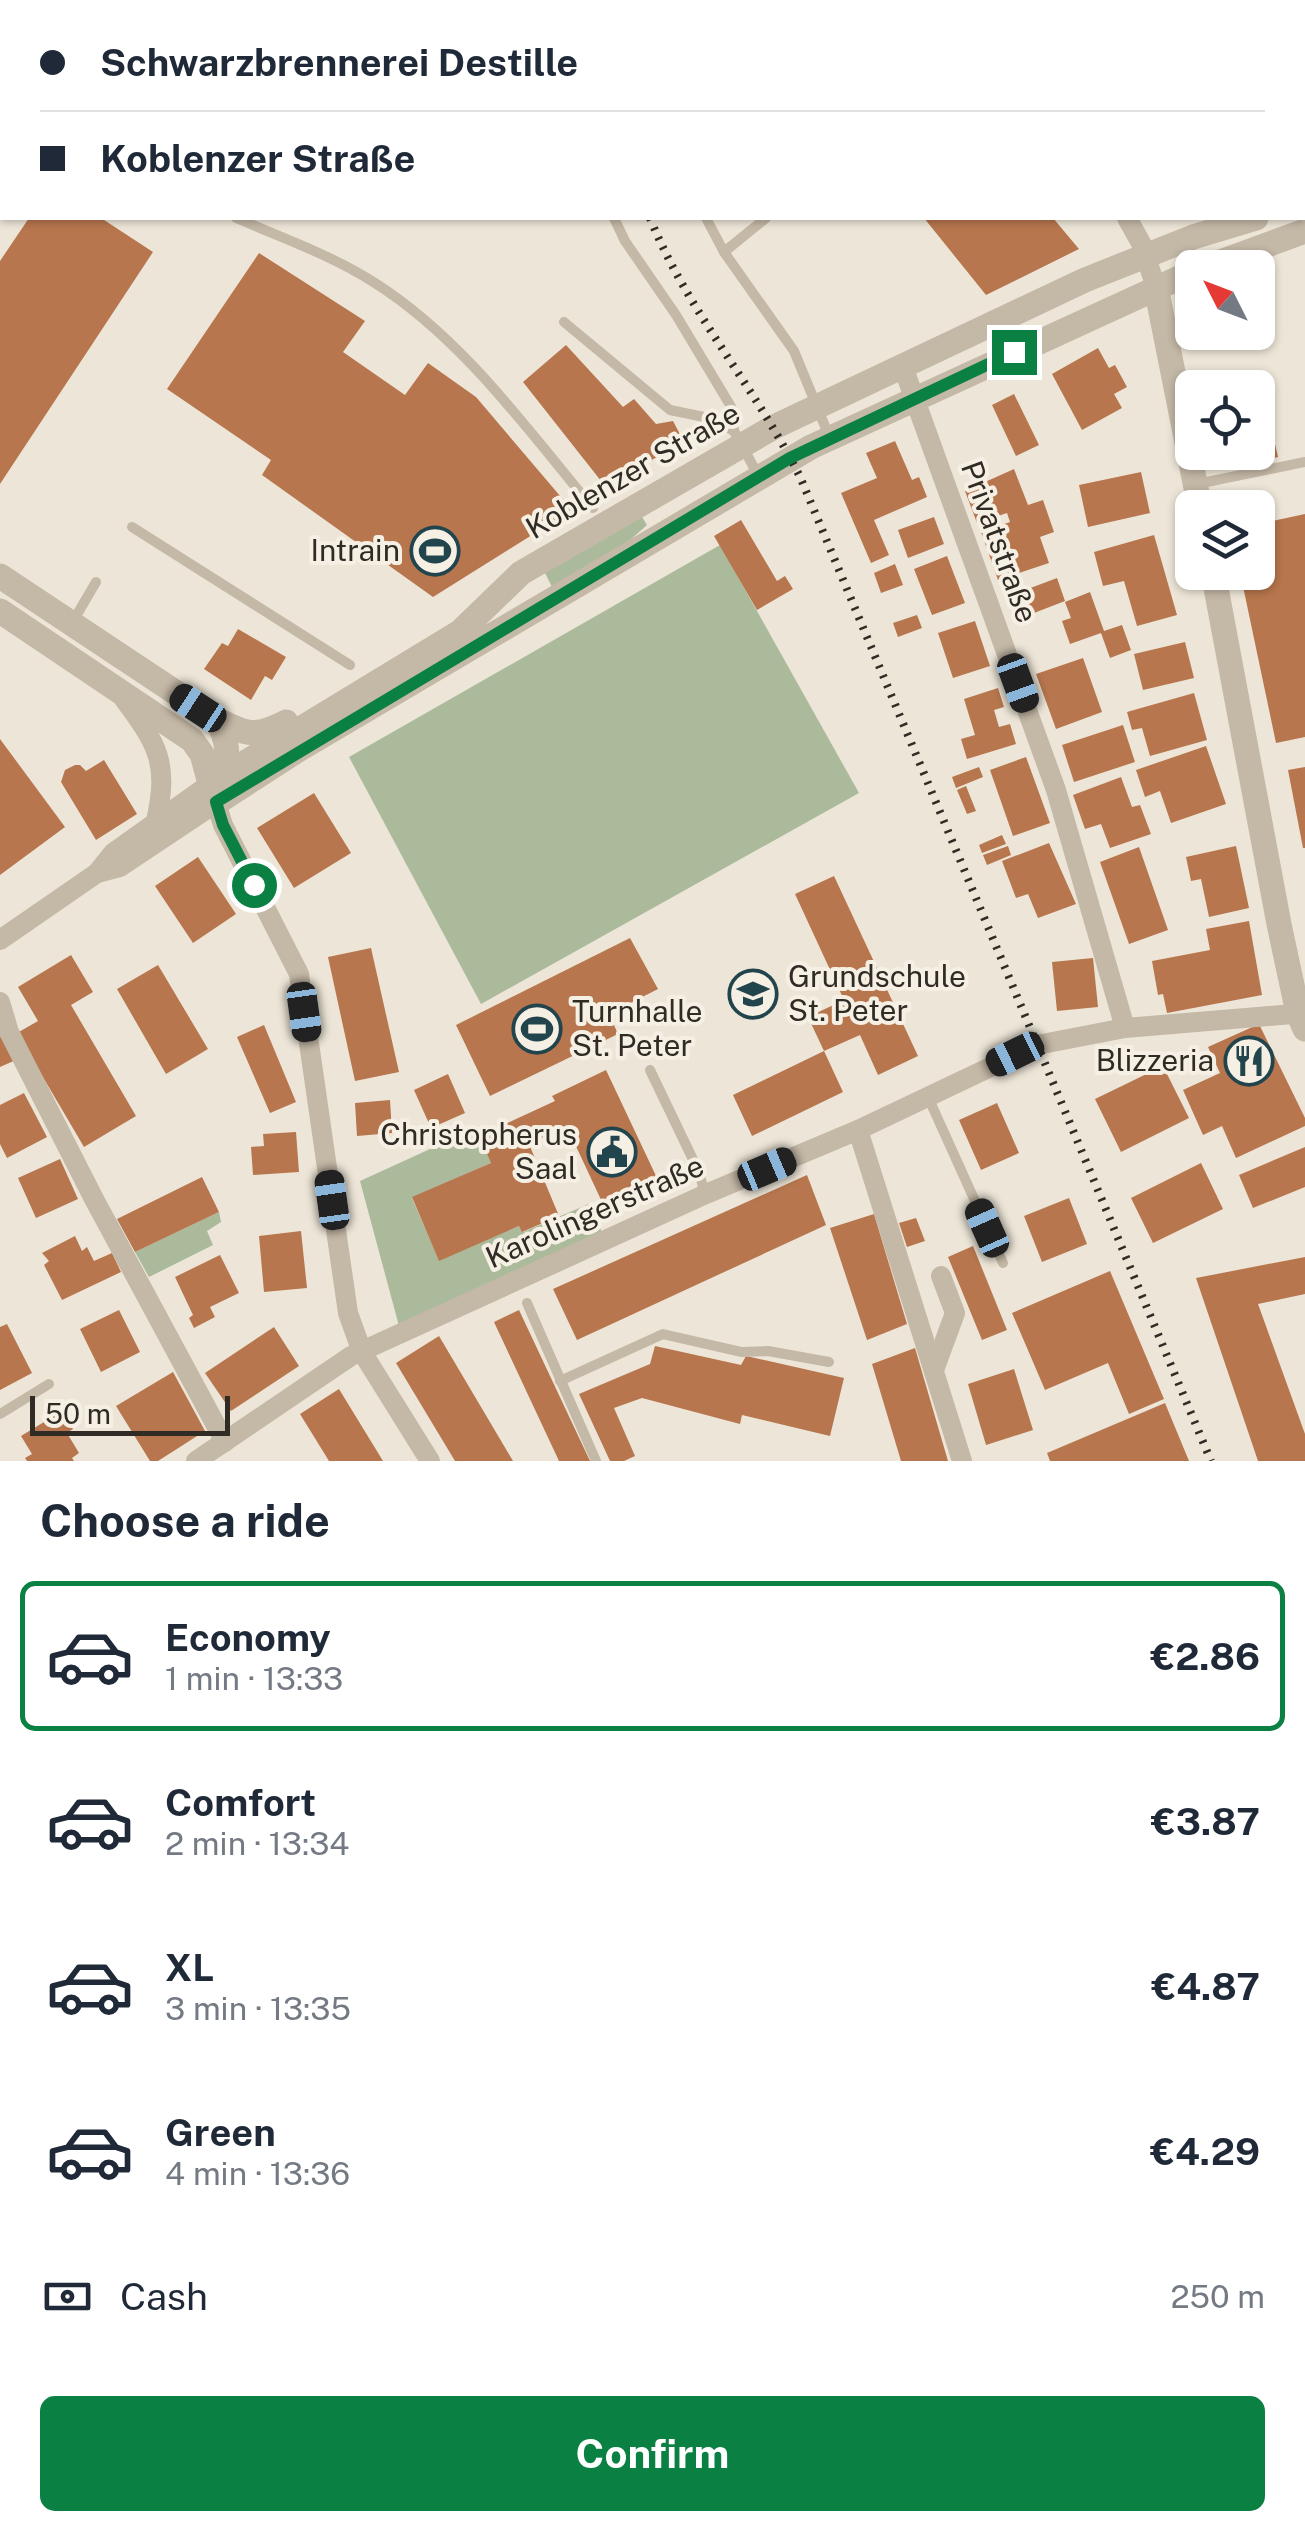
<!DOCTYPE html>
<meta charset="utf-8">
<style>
:root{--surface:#fff;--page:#f6f6f7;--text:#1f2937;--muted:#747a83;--line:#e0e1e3;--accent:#0b8043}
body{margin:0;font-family:"Public Sans",sans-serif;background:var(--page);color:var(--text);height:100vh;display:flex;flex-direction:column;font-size:38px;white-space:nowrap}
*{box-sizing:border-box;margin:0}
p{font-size:32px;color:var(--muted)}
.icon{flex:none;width:55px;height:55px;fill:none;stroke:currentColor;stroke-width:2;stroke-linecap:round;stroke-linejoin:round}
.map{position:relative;height:1461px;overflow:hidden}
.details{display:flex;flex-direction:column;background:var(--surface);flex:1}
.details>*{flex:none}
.guide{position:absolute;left:0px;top:0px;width:1305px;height:220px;box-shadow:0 2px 8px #0004;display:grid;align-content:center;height:220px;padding:0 40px;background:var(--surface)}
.needle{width:65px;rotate:312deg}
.controls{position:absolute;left:1175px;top:250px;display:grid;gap:20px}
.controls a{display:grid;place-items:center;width:100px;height:100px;border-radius:15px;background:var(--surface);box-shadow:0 2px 8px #0004;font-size:50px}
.scale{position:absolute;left:30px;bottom:25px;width:200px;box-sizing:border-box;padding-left:10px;border:5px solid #312b26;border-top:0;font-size:28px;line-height:35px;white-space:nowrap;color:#312b26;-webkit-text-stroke:8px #f6f0e4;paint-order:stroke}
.end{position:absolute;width:45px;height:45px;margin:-22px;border:12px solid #0b8043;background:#fff;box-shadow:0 0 0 5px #fff}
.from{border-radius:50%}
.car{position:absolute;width:30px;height:60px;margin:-30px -15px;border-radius:12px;box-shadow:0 0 8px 2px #0007;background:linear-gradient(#222 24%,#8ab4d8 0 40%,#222 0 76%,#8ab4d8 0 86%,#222 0)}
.guide b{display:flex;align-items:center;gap:35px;height:95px;font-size:38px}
.guide b+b{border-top:2px solid var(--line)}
.guide i{width:25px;height:25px;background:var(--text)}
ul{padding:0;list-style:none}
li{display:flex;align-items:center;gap:30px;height:150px;margin:0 20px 15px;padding:0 20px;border:5px solid transparent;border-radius:15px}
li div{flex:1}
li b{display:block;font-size:38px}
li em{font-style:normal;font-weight:700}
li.on{border-color:var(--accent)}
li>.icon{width:90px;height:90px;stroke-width:1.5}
h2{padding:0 40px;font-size:45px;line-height:120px}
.pay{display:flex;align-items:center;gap:25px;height:110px;padding:0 40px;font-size:38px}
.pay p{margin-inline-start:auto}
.action{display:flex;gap:20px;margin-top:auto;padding:20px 40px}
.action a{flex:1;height:115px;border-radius:15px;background:var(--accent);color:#fff;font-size:40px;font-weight:700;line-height:115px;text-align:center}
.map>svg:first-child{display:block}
.green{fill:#abba9b}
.building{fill:#b7764d}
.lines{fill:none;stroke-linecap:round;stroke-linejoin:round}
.service{stroke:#c4b8a6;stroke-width:10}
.minor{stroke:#c4b8a6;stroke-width:20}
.tertiary{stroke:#c4b8a6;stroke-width:25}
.rail{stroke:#312b26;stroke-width:8;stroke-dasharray:2.5 8;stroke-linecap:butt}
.route{stroke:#0b8043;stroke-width:12}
.labels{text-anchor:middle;stroke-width:8;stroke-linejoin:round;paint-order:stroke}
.street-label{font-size:30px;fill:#312b26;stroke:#f6f0e4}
.poi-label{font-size:30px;fill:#312b26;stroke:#f6f0e4;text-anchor:end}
</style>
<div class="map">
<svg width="1305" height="1461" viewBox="0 0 1305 1461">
<rect width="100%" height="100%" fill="#ede6d8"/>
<!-- green -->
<g class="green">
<path d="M642 517 647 525 620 549 552 587 545 573Z"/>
<path d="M720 545 859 793 481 1004 349 757Z"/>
<path d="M476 1128 491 1163 412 1198 439 1260 519 1226 523 1232 591 1203 603 1236 399 1326 360 1181Z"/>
<path d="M219 1212 221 1222 207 1231 213 1245 149 1277 135 1252Z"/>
</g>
<!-- building -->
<g class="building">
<path d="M29 218H101L153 252 0 484V261Z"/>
<path d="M924 218H1053L1079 249 986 295Z"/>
<path d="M259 253 365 321 343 352 405 395 428 363 476 397 572 510 433 597 262 475 271 460 167 389Z"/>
<path d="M1267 272 1271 286 1258 289V275Z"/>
<path d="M566 345 623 407 634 399 656 424 673 421 684 442 605 486 523 382Z"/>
<path d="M1098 348 1109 368 1115 365 1127 387 1114 394 1122 408 1082 430 1052 374Z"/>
<path d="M1014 394 1039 445 1016 456 992 405Z"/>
<path d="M1266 405 1278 457 1222 469 1218 452H1258V407Z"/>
<path d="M895 441 912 480 919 477 927 497 874 520 889 555 871 563 841 493 877 478 866 453Z"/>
<path d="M1014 469 1028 505 1043 500 1054 532 1040 537 1049 563 998 580 981 532 1010 522 1007 513 977 523 965 491Z"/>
<path d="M1141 472 1150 513 1088 527 1079 485Z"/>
<path d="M1305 514V737L1276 743 1240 572H1258V533L1265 532 1263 523Z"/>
<path d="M934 517 944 544 908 558 898 530Z"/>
<path d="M741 520 777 581 785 576 793 589 757 610 714 536Z"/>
<path d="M1154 535 1177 615 1137 626 1124 581 1103 586 1094 552Z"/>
<path d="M947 556 965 603 932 615 914 569Z"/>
<path d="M895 564 903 585 881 593 874 573Z"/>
<path d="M1057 578 1065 601 1016 620 1007 597Z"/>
<path d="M1090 592 1104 631 1122 625 1131 650 1110 658 1101 633 1070 644 1062 621 1071 618 1065 602Z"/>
<path d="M917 615 922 628 898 637 893 623Z"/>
<path d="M975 621 990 666 953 678 938 633Z"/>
<path d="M238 629 286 657 272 680 265 676 251 700 204 669 222 643 228 646Z"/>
<path d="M1185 642 1194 678 1143 690 1134 654Z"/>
<path d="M1083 658 1102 712 1056 729 1036 674Z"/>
<path d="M998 688 1004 707 994 710 999 727 1010 724 1016 744 967 759 961 739 975 735 964 699Z"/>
<path d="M1194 693 1207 740 1150 756 1142 728 1132 730 1127 712Z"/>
<path d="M1123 725 1135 762 1074 782 1062 745Z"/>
<path d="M0 739 65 827 0 875Z"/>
<path d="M1206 746 1226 804 1171 823 1160 791 1145 797 1136 770Z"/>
<path d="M1026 757 1050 823 1013 836 990 770Z"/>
<path d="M104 760 137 814 96 840 61 782 65 770 75 765H80L86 771Z"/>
<path d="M979 767 983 777 956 788 952 777Z"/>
<path d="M1305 767V848H1303L1288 770Z"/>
<path d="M1121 777 1132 807 1140 805 1151 834 1110 848 1101 824 1085 829 1073 795Z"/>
<path d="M966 786 976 811 967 814 957 790Z"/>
<path d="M314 793 351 853 294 888 257 828Z"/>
<path d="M1002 835 1006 844 982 853 979 845Z"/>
<path d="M1049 843 1076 904 1038 918 1028 894 1016 898 1002 861Z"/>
<path d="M1008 846 1011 855 987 865 983 855Z"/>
<path d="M1236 846 1249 908 1209 917 1201 879 1191 881 1186 857Z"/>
<path d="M1139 847 1168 930 1129 944 1100 862Z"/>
<path d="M198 857 236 914 193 943 155 886Z"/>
<path d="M834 876 918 1056 878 1075 860 1035 824 1051 808 1017 844 1000 795 894Z"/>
<path d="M1249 921 1262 995 1167 1013 1163 994 1158 995 1152 961 1210 950 1206 929Z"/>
<path d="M630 938 658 989 609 1014 618 1034 490 1096 456 1025Z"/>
<path d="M371 948 399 1072 355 1081 328 957Z"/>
<path d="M71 955 93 992 71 1005 136 1116 84 1147 17 1033 38 1021 18 987Z"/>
<path d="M1093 958 1098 1007 1057 1011 1052 962Z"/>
<path d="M158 965 208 1049 166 1074 117 989Z"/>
<path d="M0 1022 18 1059 0 1067Z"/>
<path d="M1259 1024 1305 1118V1126L1236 1158 1222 1126 1203 1135 1183 1090 1220 1073 1208 1047Z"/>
<path d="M264 1025 296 1102 270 1113 237 1037Z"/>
<path d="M824 1051 843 1092 752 1136 733 1095Z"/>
<path d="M1163 1066 1189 1118 1121 1152 1095 1099Z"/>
<path d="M606 1070 657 1178 603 1204 567 1127 529 1144 559 1216 522 1232 519 1226 439 1261 412 1197 491 1163 479 1136 555 1101 552 1096Z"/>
<path d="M448 1074 465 1113 431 1128 414 1090Z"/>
<path d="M24 1093 47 1137 7 1158 0 1144V1105Z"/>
<path d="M390 1100 392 1133 357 1136 355 1103Z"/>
<path d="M997 1103 1019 1153 981 1170 959 1120Z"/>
<path d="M296 1132 299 1172 253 1175 251 1147 264 1146 263 1134Z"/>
<path d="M1305 1147V1187L1253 1208 1239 1175Z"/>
<path d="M60 1159 78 1199 36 1218 18 1178Z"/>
<path d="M1201 1163 1223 1209 1153 1243 1131 1198Z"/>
<path d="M807 1175 826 1225 577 1340 553 1289Z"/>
<path d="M202 1177 219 1212 135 1252 117 1219Z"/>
<path d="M1069 1198 1087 1244 1042 1262 1024 1216Z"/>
<path d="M874 1214 907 1324 867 1340 830 1228Z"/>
<path d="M916 1218 925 1241 907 1247 899 1223Z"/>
<path d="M301 1231 307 1288 264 1292 259 1236Z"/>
<path d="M75 1236 82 1251 87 1247 94 1261 112 1253 121 1272 62 1300 44 1265 49 1261 42 1253Z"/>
<path d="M973 1246 1007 1330 982 1340 948 1257Z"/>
<path d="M220 1255 239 1293 210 1307 215 1317 194 1328 189 1318 193 1315 175 1277Z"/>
<path d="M1305 1257V1294L1258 1304 1305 1434V1461H1258L1196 1278Z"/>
<path d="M1110 1271 1164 1399 1129 1414 1108 1363 1045 1390 1012 1313Z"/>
<path d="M119 1310 140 1352 101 1372 80 1329Z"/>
<path d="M519 1310 590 1461H559L494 1322Z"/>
<path d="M7 1324 32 1373 0 1390V1327Z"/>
<path d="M274 1327 299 1366 231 1411 205 1373Z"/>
<path d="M439 1336 513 1461H455L396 1363Z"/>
<path d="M655 1346 741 1365 746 1356 844 1378 830 1436 742 1415 740 1424 642 1398 614 1408 635 1456 624 1461H610L579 1394 650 1364Z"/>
<path d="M915 1348 948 1461H901L872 1364Z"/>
<path d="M1014 1369 1033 1430 986 1445 968 1384Z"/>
<path d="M173 1372 205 1431 158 1461H150L116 1406Z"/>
<path d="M339 1389 383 1461H329L300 1414Z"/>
<path d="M1165 1403 1189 1461H1050L1047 1453Z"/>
<path d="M62 1411 73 1429 67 1433 79 1453 72 1458 74 1461H27L25 1458 32 1454 21 1436Z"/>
</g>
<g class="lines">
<!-- service -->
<g class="service">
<path d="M226 0 228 2"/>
<path d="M503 0 504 2"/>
<path d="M1196 2 1200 0"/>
<path d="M236 218C283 238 333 256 375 283 463 339 527 429 593 508"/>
<path d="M614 218 625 241 676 315 733 410 734 431 758 475"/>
<path d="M706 218 724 252 794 351 829 436"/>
<path d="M724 252 766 218"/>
<path d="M564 322 670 410 709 418 734 431"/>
<path d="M1197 484 1305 462"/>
<path d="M132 527 350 665"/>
<path d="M72 623 96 582"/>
<path d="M650 1070 698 1170 705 1193"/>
<path d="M928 1097 1003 1263"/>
<path d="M527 1303 596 1461"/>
<path d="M560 1381 663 1334 742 1352 768 1351 829 1362"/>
<path d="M0 1414 49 1384"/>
</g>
<!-- minor -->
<g class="minor">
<path d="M955 0 957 2"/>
<path d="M118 2 120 0"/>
<path d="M0 188 2 184"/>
<path d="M1127 218 1141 243 1156 287"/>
<path d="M902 364 1056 790 1125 1028"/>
<path d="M124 699C158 745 169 763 156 821"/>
<path d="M97 873 120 867 216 803 223 825 299 974 348 1313 362 1352 430 1461"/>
<path d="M0 940 97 873 113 853 210 784"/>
<path d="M0 1002 9 1032 94 1199 225 1442"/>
<path d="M858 1130 962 1461"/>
<path d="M934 1370 955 1313 941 1276"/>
<path d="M196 1461 351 1356 706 1194 858 1130 1037 1045 1125 1028 1305 1013"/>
</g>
<!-- tertiary -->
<g class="tertiary">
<path d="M1302 204 1305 203"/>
<path d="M1204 268 1305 231"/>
<path d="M1156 287 1200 508"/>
<path d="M1213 572 1279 924 1298 1013 1305 1029"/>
<path d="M0 576 214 718C231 739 228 759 221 783"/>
<path d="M0 611 192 740 202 754 214 798"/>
<path d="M214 718C245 734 253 739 286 722"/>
<path d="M210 784 460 632 521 573 774 427 1085 280 1193 237 1256 218"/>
<path d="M216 803 298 750 811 447 1192 272"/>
</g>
<!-- rail -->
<g class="rail">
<path d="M595 0V2"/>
<path d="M650 218C687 311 757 389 801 479L1211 1461"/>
</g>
</g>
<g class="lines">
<!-- route -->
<path class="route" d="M254 885 223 825 216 802 790 458 1014 352"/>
</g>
<!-- icons -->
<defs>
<g id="stadium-ring" transform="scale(2.5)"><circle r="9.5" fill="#f6f0e4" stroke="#21444d" stroke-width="1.5"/><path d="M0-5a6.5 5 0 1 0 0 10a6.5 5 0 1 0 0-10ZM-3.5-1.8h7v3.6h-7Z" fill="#21444d"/></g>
<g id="school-ring" transform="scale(2.5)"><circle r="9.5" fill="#f6f0e4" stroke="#21444d" stroke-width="1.5"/><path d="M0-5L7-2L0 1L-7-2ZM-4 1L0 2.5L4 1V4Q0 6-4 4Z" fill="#21444d"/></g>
<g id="restaurant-ring" transform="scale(2.5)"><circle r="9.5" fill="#f6f0e4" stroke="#21444d" stroke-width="1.5"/><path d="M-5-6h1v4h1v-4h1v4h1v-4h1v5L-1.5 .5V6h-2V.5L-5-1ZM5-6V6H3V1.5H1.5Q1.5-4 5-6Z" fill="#21444d"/></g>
<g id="civic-ring" transform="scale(2.5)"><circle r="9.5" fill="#f6f0e4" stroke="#21444d" stroke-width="1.5"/><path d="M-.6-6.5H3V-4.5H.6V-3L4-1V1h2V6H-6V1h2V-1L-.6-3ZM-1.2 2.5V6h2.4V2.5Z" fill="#21444d"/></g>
</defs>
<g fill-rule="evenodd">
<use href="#stadium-ring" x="435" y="551"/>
<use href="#school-ring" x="753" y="994"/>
<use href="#stadium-ring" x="537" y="1029"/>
<use href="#restaurant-ring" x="1249" y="1061"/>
<use href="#civic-ring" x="612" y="1152"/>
</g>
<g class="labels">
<!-- street labels -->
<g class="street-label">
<text transform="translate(633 471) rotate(-30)" y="10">Koblenzer Straße</text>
<text transform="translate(999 542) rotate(70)" y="10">Privatstraße</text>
<text transform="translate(595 1212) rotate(-24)" y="10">Karolingerstraße</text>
</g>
<!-- poi labels -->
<g class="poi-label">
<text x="400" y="561">Intrain</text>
<text x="788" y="987" text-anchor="start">Grundschule<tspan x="788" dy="34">St. Peter</tspan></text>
<text x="572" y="1022" text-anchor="start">Turnhalle<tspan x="572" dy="34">St. Peter</tspan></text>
<text x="1214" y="1071">Blizzeria</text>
<text x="577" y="1145">Christopherus<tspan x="577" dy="34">Saal</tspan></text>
</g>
</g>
</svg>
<div class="controls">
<a><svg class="needle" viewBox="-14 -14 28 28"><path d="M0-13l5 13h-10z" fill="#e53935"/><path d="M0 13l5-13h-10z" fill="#747a83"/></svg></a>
<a><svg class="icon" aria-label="locate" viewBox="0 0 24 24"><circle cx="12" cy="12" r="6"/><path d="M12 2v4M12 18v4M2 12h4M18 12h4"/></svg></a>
<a><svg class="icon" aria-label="layers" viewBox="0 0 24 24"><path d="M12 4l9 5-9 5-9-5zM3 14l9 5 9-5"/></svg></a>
</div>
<div class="scale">50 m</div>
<i class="end from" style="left:254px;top:885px"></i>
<i class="end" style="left:1014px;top:352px"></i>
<i class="car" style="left:1018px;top:683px;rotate:160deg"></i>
<i class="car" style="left:198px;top:708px;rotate:303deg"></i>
<i class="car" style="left:304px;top:1012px;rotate:172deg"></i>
<i class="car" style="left:1015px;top:1054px;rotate:244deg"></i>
<i class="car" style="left:767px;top:1169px;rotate:67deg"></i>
<i class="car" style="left:332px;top:1200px;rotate:352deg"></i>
<i class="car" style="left:987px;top:1228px;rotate:336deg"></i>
<div class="guide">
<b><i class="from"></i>Schwarzbrennerei Destille</b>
<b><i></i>Koblenzer Straße</b>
</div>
</div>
<section class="details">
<h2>Choose a ride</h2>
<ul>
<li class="on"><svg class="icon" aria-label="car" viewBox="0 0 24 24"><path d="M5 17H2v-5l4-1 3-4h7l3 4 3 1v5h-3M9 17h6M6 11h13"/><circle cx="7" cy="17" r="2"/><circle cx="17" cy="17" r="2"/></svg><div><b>Economy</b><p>1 min · 13:33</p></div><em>€2.86</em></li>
<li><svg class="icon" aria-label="car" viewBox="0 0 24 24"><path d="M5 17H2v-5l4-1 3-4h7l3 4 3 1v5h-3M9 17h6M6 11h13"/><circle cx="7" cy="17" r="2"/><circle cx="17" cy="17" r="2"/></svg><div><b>Comfort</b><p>2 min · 13:34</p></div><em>€3.87</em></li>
<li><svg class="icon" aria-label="car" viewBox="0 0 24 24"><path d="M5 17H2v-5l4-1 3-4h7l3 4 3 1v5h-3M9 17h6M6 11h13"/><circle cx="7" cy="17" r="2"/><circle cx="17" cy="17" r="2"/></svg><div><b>XL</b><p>3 min · 13:35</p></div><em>€4.87</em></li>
<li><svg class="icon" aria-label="car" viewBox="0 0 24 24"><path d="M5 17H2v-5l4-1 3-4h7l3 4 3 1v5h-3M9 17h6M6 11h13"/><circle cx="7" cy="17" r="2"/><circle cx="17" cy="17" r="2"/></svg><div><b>Green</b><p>4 min · 13:36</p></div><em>€4.29</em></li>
</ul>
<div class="pay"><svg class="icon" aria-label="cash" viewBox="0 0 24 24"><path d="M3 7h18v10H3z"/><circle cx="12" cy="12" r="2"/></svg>Cash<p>250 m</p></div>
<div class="action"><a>Confirm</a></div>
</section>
